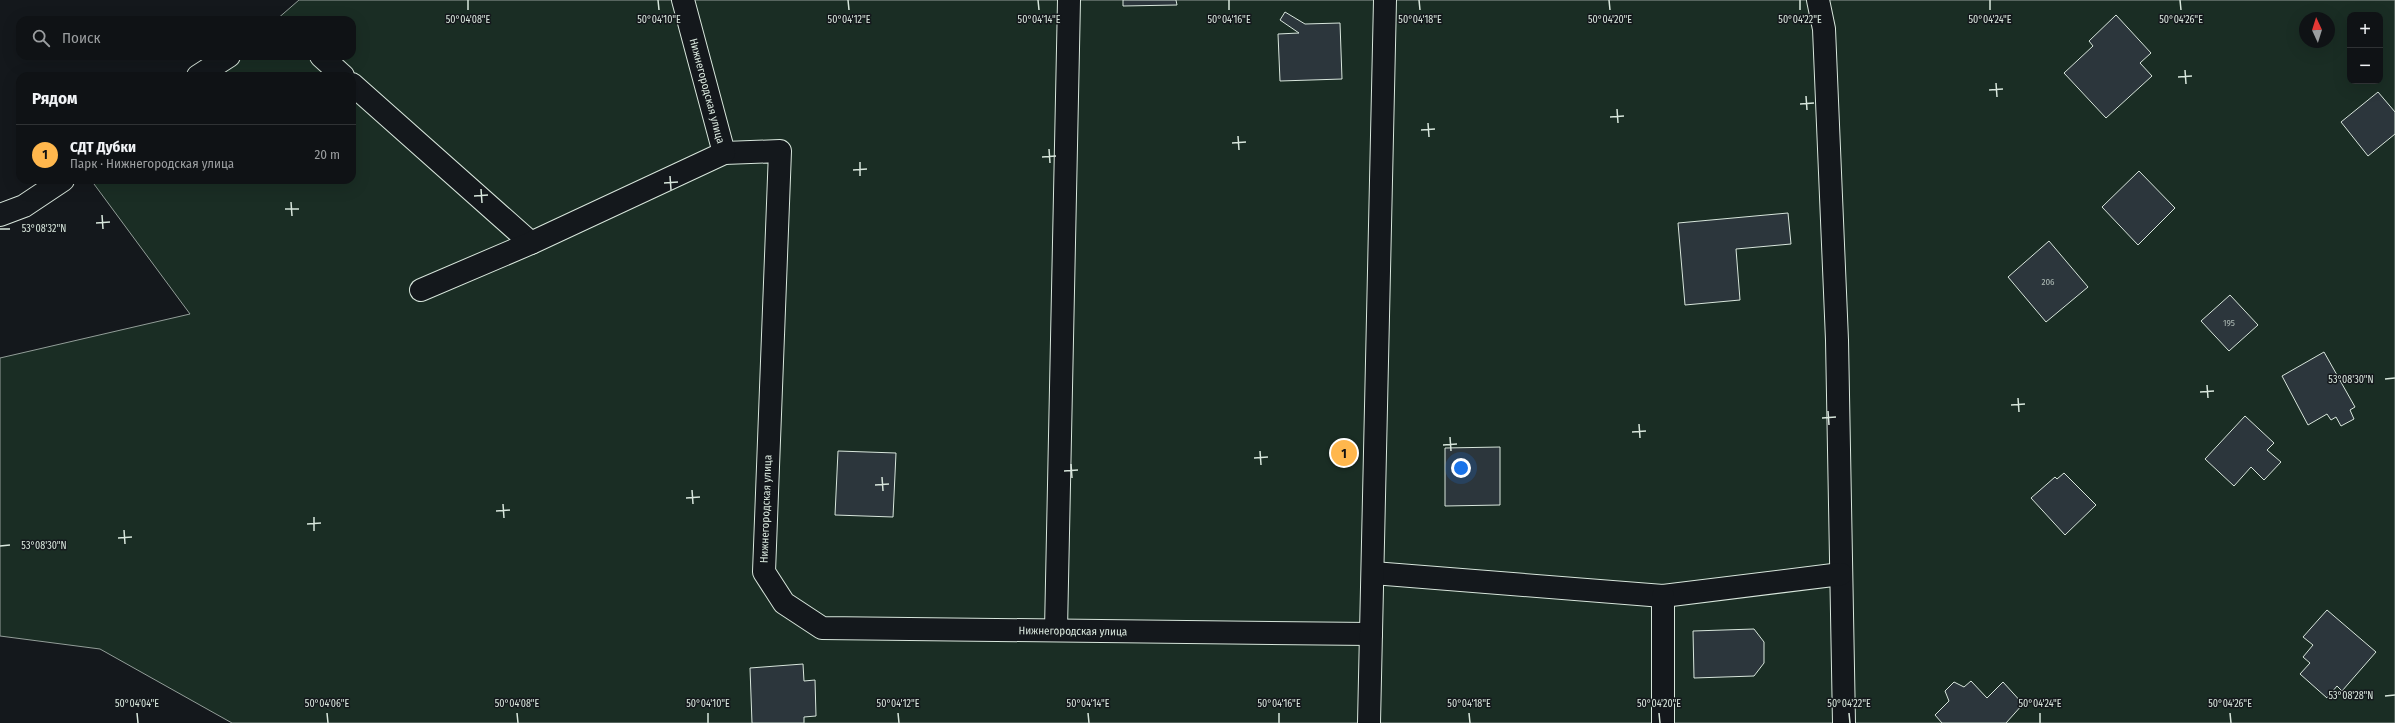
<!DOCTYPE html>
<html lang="ru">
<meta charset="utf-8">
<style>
body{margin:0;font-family:"Fira Sans Condensed",sans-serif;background:#1d2022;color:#f1f3f6}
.controls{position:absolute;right:12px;top:12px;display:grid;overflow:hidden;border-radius:8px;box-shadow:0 4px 16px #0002}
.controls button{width:36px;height:36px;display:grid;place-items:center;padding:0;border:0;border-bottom:1px solid #2f3234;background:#0f1215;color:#f1f3f6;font:20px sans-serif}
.compass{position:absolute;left:2299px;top:12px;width:36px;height:36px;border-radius:50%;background:#0f1215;box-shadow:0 4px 16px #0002;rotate:356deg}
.you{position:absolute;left:1461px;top:468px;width:14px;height:14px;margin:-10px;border:3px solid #fff;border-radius:50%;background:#1a73e8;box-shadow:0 0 0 6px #1a73e833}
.badge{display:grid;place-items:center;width:26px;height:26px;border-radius:50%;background:#ffb74d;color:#111;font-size:13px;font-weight:700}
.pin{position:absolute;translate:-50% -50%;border:2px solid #fff;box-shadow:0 1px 4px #0006}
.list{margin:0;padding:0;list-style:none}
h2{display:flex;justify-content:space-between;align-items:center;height:52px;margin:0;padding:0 16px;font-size:17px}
h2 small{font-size:13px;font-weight:400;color:#9b9ea0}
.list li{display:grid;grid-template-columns:26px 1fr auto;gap:12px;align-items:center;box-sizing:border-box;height:60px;padding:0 16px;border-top:1px solid #2f3234}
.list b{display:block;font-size:15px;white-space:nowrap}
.list p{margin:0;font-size:13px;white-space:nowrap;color:#9b9ea0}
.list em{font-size:13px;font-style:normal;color:#9b9ea0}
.icon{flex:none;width:22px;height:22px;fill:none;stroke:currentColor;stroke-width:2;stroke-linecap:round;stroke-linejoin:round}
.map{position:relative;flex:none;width:2395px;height:723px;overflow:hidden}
.search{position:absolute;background:#0f1215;box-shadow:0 4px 16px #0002;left:16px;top:16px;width:340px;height:44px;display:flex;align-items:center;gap:10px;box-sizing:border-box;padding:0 14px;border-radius:12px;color:#9b9ea0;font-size:15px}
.panel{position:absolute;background:#0f1215;box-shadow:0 4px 16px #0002;left:16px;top:72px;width:340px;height:112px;border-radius:12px}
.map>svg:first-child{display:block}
</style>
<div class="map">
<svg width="2395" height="723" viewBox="0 0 2395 723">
<rect width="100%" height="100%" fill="#14181c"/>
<path fill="#1a2d24" stroke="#939e99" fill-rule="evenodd" d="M299 0H2395V723H232L100 649 0 636V358L190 314 94 184 98 180H352V76H214L236 56H352V20H276ZM2350 15H2380V81H2350ZM2305 18H2329V42H2305Z"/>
<path fill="#2c363c" stroke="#d8e6dc" d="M1123 0H1176L1177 5 1123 6Z
M1285 12 1305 24 1340 23 1342 79 1280 81 1278 34 1299 33 1280 20Z
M2116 15 2151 53 2140 63 2152 76 2106 118 2064 73 2093 46 2089 41Z
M2378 92 2395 112V134L2368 156 2341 122Z
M2139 171 2175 208 2138 245 2102 207Z
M1788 213 1791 244 1736 249 1740 300 1685 305 1678 223Z
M2049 241 2088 287 2046 322 2008 277Z
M2230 295 2258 325 2229 351 2201 321Z
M2324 352 2355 407 2350 410 2354 419 2341 426 2336 417 2331 420 2327 414 2308 425 2282 376Z
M2245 416 2274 443 2267 450 2281 462 2264 480 2251 467 2234 486 2205 459Z
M1500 447V505L1445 506V448Z
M838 451 896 453 893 517 835 515Z
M2064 473 2096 505 2065 535 2031 498 2055 477 2057 479Z
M2327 610 2376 652 2342 691 2337 686 2327 698 2300 674 2310 663 2303 657 2313 645 2303 637Z
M1754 629 1764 642V663L1754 676 1694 678 1693 631Z
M803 664 804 681 815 680 816 716 804 717V723H752L750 668Z
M1971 681 1987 698 2003 682 2023 704 2006 723H1942L1935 715 1949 701 1945 691 1954 682 1964 687Z"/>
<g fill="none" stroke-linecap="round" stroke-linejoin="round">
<defs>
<g id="minor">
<path id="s1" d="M683 0 724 153 780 151 764 572 784 603 822 628 1371 634"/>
<path d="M1818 0 1824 29 1837 340 1844 723"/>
<path d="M321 56 343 76"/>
<path d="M198 76 229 56"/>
<path d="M352 84 531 243"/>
<path d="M0 215 24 206 63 180"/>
<path d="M421 290 531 243 724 153"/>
<path d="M1373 573 1663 596 1841 574"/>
<path d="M1663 596V723"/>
<path d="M1056 630 1069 0"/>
<path d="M1369 723 1385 0"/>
</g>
</defs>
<use href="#minor" stroke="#d8e6dc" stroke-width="24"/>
<use href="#minor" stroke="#14181c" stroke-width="22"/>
</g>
<path fill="none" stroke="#d8e6dc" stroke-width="1.5" d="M468 0V10M658 0 659 10M848 0 849 10M1038 0 1039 10M1229 0V10M1419 0 1420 10M1609 0 1610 10M1800 0V10M1990 0V10M2180 0 2181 10M2185 70 2186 84M2178 77 2192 76M1996 83 1997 97M1989 90 2003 89M1806 96 1807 110M1800 104 1814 103M1617 109 1618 123M1610 117 1624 116M1428 123 1429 137M1421 130 1435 129M1238 136 1239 150M1232 143 1246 142M1049 149 1050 163M1042 157 1056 156M860 162V176M853 170 867 169M670 176 671 190M664 183 678 182M481 189 482 203M474 196 488 195M291 202 292 216M285 209H299M102 215 103 229M96 223 110 222M0 229H10M2385 379 2395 378M2207 385 2208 398M2200 392 2214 391M2018 398 2019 412M2011 405 2025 404M1828 411 1829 425M1822 418 1836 417M1639 424 1640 438M1632 432 1646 431M1450 437 1451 451M1443 445 1457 444M1260 451 1261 465M1254 458 1268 457M1071 464 1072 478M1064 471 1078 470M882 477 883 491M875 485 889 484M692 490 693 504M686 498 700 497M503 504 504 518M496 511 510 510M314 517V531M307 524 321 523M124 530 125 544M118 538 132 537M0 546 10 545M2385 696 2395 695M137 713 138 723M327 713 328 723M517 713 518 723M708 713V723M898 713 899 723M1088 713 1089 723M1279 713V723M1469 713 1470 723M1659 713 1660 723M1849 713 1850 723M2040 713V723M2230 713 2231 723"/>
<g text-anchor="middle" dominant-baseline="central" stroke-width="3" stroke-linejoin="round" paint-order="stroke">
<g font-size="9" fill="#adbab4">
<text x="2048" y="282">206</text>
<text x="2229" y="323">195</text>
</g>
<g font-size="11" fill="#d8e6dc" stroke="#14181c">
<text stroke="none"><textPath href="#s1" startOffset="94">Нижнегородская улица</textPath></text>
<text transform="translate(766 509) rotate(-88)">Нижнегородская улица</text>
<text stroke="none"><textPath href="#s1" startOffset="969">Нижнегородская улица</textPath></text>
</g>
</g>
<g font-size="10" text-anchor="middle" fill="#d8e6dc" stroke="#14181c" stroke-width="3" stroke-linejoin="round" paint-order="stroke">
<text x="468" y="23">50°04'08"E</text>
<text x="659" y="23">50°04'10"E</text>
<text x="849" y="23">50°04'12"E</text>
<text x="1039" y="23">50°04'14"E</text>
<text x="1229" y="23">50°04'16"E</text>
<text x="1420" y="23">50°04'18"E</text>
<text x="1610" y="23">50°04'20"E</text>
<text x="1800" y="23">50°04'22"E</text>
<text x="1990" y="23">50°04'24"E</text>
<text x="2181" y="23">50°04'26"E</text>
<text x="44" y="232">53°08'32"N</text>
<text x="2351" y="383">53°08'30"N</text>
<text x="44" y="549">53°08'30"N</text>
<text x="2351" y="699">53°08'28"N</text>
<text x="137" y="707">50°04'04"E</text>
<text x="327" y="707">50°04'06"E</text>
<text x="517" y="707">50°04'08"E</text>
<text x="708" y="707">50°04'10"E</text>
<text x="898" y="707">50°04'12"E</text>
<text x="1088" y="707">50°04'14"E</text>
<text x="1279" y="707">50°04'16"E</text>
<text x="1469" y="707">50°04'18"E</text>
<text x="1659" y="707">50°04'20"E</text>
<text x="1849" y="707">50°04'22"E</text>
<text x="2040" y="707">50°04'24"E</text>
<text x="2230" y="707">50°04'26"E</text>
</g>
</svg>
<div class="controls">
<button>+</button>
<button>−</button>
</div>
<svg class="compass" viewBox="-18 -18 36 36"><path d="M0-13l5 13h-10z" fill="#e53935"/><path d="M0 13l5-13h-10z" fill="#9b9ea0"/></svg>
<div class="you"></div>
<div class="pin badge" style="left:1344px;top:453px">1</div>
<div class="search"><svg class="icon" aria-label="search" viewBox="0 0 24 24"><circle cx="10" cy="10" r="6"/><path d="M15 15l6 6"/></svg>Поиск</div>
<section class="panel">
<h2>Рядом<small></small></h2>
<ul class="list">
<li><span class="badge">1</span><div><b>СДТ Дубки</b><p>Парк · Нижнегородская улица</p></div><em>20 m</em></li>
</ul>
</section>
</div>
